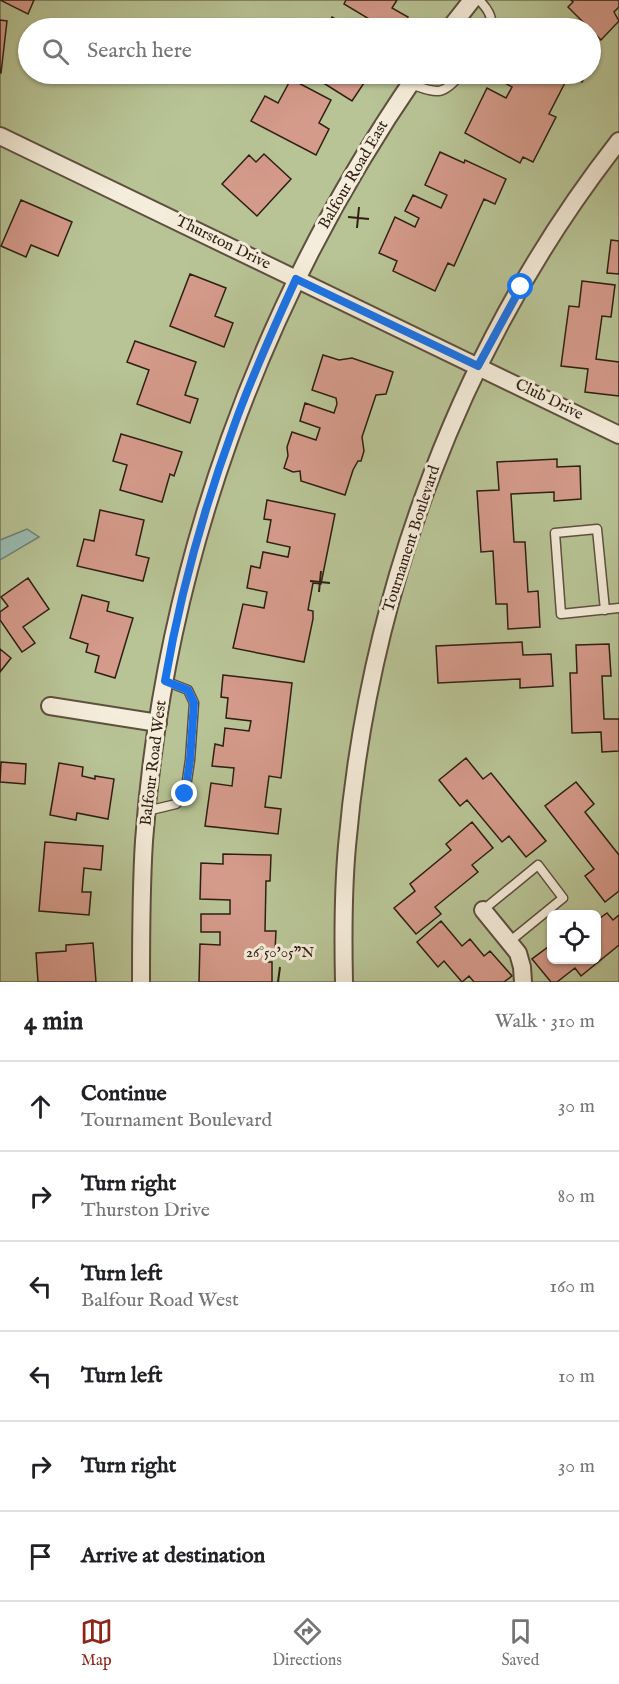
<!DOCTYPE html>
<meta charset="utf-8">
<style>
body{margin:0;font-family:"IM FELL English",serif;background:#f2f2f2;color:#202124}
.controls{position:absolute;right:18px;bottom:18px;display:grid;overflow:hidden;border-radius:9px;box-shadow:0 2px 4px #0004}
.controls button{width:54px;height:54px;display:grid;place-items:center;padding:0;border:0;border-bottom:2px solid #e0e0e0;background:#fff;color:#202124;font:30px sans-serif}
.stop{position:absolute;width:18px;height:18px;margin:-14px;border:4px solid #1a73e8;border-radius:50%;background:#fff}
.stop.end{background:#1a73e8;border-color:#fff;box-shadow:0 2px 6px #0008}
.list{margin:0;padding:0;list-style:none}
h2{display:flex;justify-content:space-between;align-items:center;height:78px;margin:0;padding:0 24px;font-size:26px}
h2 small{font-size:20px;font-weight:400;color:#757577}
.list li{display:grid;grid-template-columns:39px 1fr auto;gap:18px;align-items:center;box-sizing:border-box;height:90px;padding:0 24px;border-top:2px solid #e0e0e0}
.list b{display:block;font-size:22px;white-space:nowrap}
.list p{margin:0;font-size:20px;white-space:nowrap;color:#757577}
.list em{font-size:20px;font-style:normal;color:#757577}
.icon{flex:none;width:33px;height:33px;fill:none;stroke:currentColor;stroke-width:2;stroke-linecap:round;stroke-linejoin:round}
.map{position:relative;flex:none;width:619px;height:982px;overflow:hidden}
.search{position:absolute;background:#fff;box-shadow:0 2px 4px #0004;left:18px;right:18px;top:18px;height:66px;display:flex;align-items:center;gap:15px;box-sizing:border-box;padding:0 21px;border-radius:33px;color:#757577;font-size:22px}
.sheet{height:618px;background:#fff}
nav{display:flex;justify-content:space-around;align-items:center;box-sizing:border-box;height:84px;border-top:2px solid #e0e0e0;background:#fff;font-size:16px;color:#757577}
nav a{display:grid;justify-items:center;gap:3px}
nav .on{color:#8f2418}
.map>svg:first-child{display:block}
</style>
<div class="map">
<svg width="619" height="982" viewBox="0 0 619 982">
<rect width="100%" height="100%" fill="#efe4c7"/>
<filter id="stains"><feTurbulence type="fractalNoise" baseFrequency=".00333" numOctaves="4"/><feColorMatrix values="0 0 0 0 .2 0 0 0 0 .09 0 0 0 0 .02 0 0 0 .5 -.17"/></filter>
<radialGradient id="worn" r=".72"><stop offset=".6" stop-color="#630" stop-opacity="0"/><stop offset="1" stop-color="#630" stop-opacity=".3"/></radialGradient>
<path fill="#b8c496" stroke="#737254" stroke-width="1.5" fill-rule="evenodd" d="M0 0H619V982H0ZM28 28H590V74H28ZM552 915H596V960H552Z"/>
<path fill="#9abfb5" stroke="#6f7f74" stroke-width="1.5" d="M27 529 39 537 0 560V540Z"/>
<path fill="#d49a8a" stroke="#2e1f12" stroke-width="1.5" d="M0 0H34L28 14Z
M346 0H397L392 8 408 17 401 28H384L344 4Z
M571 0H619V7L614 12 619 21 601 40 568 7 573 2Z
M332 17 350 28H326Z
M0 20 7 21 1 73H0Z
M309 74H356L366 80 352 101Z
M498 74H586L582 82 569 75 549 114 556 117 533 162 523 157 520 163 465 133 487 88 506 98 512 87 496 78Z
M291 79 331 100 319 123 329 129 316 155 251 121 265 96 278 103Z
M440 152 464 163 465 160 506 179 495 204 484 199 454 266 448 263 435 291 393 271 397 261 379 253 395 217 415 227 419 218 405 211 413 195 441 208 447 195 425 185Z
M264 154 291 179 257 216 222 184 249 155 256 162Z
M21 200 72 222 58 256 31 245 26 257 1 246Z
M611 240 619 241V274L607 273Z
M190 274 226 288 215 316 233 323 224 347 170 326Z
M582 281 615 285 611 317 602 316 596 359 619 362V396L585 392 588 369 561 366 569 306 579 307Z
M135 341 196 362 185 395 198 399 190 423 137 404 149 370 127 362Z
M323 355 339 360 352 358 393 372 386 394 376 395 362 437 364 451 361 461H358L353 470 345 495 301 481 300 471 293 472 284 468 288 456 287 447 292 432 316 440 320 428 300 421 305 403 334 413 337 404 336 398 312 390Z
M121 434 182 452 174 476 170 474 162 502 120 490 127 465 113 461Z
M557 459V467L580 466 581 499 554 501V492L511 494 514 542H525L528 592 538 591 540 627 508 629 507 604H496L493 551 481 552 477 491 499 490 497 462Z
M267 500 335 514 321 584 313 583 308 610 313 611V619L304 662 233 648 243 604 264 608 267 592 247 588 251 566 260 568 263 552 288 557 290 547 267 542 271 520 264 519Z
M100 510 144 520 136 555 149 558 143 581 77 566 84 539 94 541Z
M28 578 49 609 23 627 35 643 22 652 0 620V612L8 606 1 597Z
M82 595 109 602 107 611 133 618 115 678 95 672 99 656 86 652 88 644 70 638Z
M522 642 523 655 551 654 553 686 520 688V679L438 683 436 646Z
M609 644 611 676H602L604 719H619V751L602 752 601 732 572 733 570 673H577L576 645Z
M0 649 11 658 0 672Z
M223 675 292 683 281 778 269 776 265 807 281 809 278 834 205 826 211 783 232 786 234 768 212 766 215 744 223 746 225 728 249 731 251 721 226 718 228 698 221 697Z
M466 758 483 779 491 773 546 841 526 857 509 836 502 842 467 800 460 806 439 780Z
M1 762 26 764 25 784 0 782Z
M59 763 83 767 82 776 95 779V776L114 779 108 819 77 813 76 820 50 815Z
M576 782 594 804 585 812 619 855V891L605 902 585 876 594 869 545 806Z
M472 822 493 848 472 865 478 872 435 907 441 914 416 934 394 908 415 891 410 884 451 850 446 844Z
M45 842 103 846 101 870 84 868 82 892H91L89 915 39 911Z
M223 854 271 855 270 881H266L265 931H276L275 950H264V962H272V982H199L200 944 220 945V932H201V914H230V900L200 899 201 863 223 864Z
M607 913 613 920 619 915V945L581 976 575 968 557 982H551L532 959 552 944V960H596V921Z
M441 921 462 946 470 939 484 956 490 951 512 976 504 982H474L469 976 462 982 444 961 438 967 417 942Z
M93 943 96 982H38L36 953 66 951V945Z"/>
<g fill="none" stroke-linecap="round" stroke-linejoin="round">
<defs>
<path id="service" d="M479 0C488 9 492 16 492 28
M410 84C437 93 442 97 461 74
M605 610 597 529 555 533 561 614 619 608
M147 811 176 804 185 794 190 760 194 703 188 690 165 681
M483 910 538 865 563 898 509 942"/>
<path id="minor" d="M450 28 472 0
M0 136 619 435
M50 706 158 723
M483 910 518 953 522 967 523 982
M141 982C141 935 141 888 144 841 164 566 261 300 417 74
M344 982C343 937 343 891 347 846 369 592 461 343 619 141"/>
</defs>
<use href="#service" stroke="#5e503f" stroke-width="11"/>
<use href="#minor" stroke="#5e503f" stroke-width="20"/>
<use href="#service" stroke="#f5eddb" stroke-width="8"/>
<use href="#minor" stroke="#f5eddb" stroke-width="16"/>
</g>
<g fill="none" stroke-linecap="round" stroke-linejoin="round">
<path stroke="#1a73e8" stroke-width="8" d="M185 794 190 760 194 703 188 690 165 681C180 594 204 508 234 426 252 376 274 327 296 279L478 366 521 287"/>
</g>
<path fill="none" stroke="#2e1f12" stroke-width="2" d="M348 217 369 219M357 228 359 207M310 581 330 583M319 592 321 571M278 982 280 967"/>
<g text-anchor="middle" dominant-baseline="central" stroke-width="6" stroke-linejoin="round" paint-order="stroke">
<g font-size="16" fill="#2e1f12" stroke="#f5eddb">
<text transform="translate(354 175) rotate(-60)">Balfour Road East</text>
<text transform="translate(223 243) rotate(26)">Thurston Drive</text>
<text transform="translate(549 400) rotate(26)">Club Drive</text>
<text transform="translate(412 539) rotate(-72)">Tournament Boulevard</text>
<text transform="translate(154 763) rotate(-83)">Balfour Road West</text>
</g>
</g>
<g font-size="15" text-anchor="middle" fill="#2e1f12" stroke="#f5eddb" stroke-width="6" stroke-linejoin="round" paint-order="stroke">
<text x="280" y="957">26°50'05"N</text>
</g>
<rect width="100%" height="100%" filter="url(#stains)"/>
<rect width="100%" height="100%" fill="url(#worn)"/>
</svg>
<div class="controls">
<button><svg class="icon" aria-label="locate" viewBox="0 0 24 24"><circle cx="12" cy="12" r="6"/><path d="M12 2v4M12 18v4M2 12h4M18 12h4"/></svg></button>
</div>
<div class="stop" style="left:521px;top:287px"></div>
<div class="stop end" style="left:185px;top:794px"></div>
<div class="search"><svg class="icon" aria-label="search" viewBox="0 0 24 24"><circle cx="10" cy="10" r="6"/><path d="M15 15l6 6"/></svg>Search here</div>
</div>
<section class="sheet">
<h2>4 min<small>Walk · 310 m</small></h2>
<ul class="list">
<li><svg class="icon" aria-label="ahead" viewBox="0 0 24 24"><path d="M12 20V5M6 11l6-6 6 6"/></svg><div><b>Continue</b><p>Tournament Boulevard</p></div><em>30 m</em></li>
<li><svg class="icon" aria-label="right" viewBox="0 0 24 24"><path d="M7 20v-9h11M14 6l5 5-5 5"/></svg><div><b>Turn right</b><p>Thurston Drive</p></div><em>80 m</em></li>
<li><svg class="icon" aria-label="left" viewBox="0 0 24 24"><path d="M17 20v-9H6M10 6l-5 5 5 5"/></svg><div><b>Turn left</b><p>Balfour Road West</p></div><em>160 m</em></li>
<li><svg class="icon" aria-label="left" viewBox="0 0 24 24"><path d="M17 20v-9H6M10 6l-5 5 5 5"/></svg><div><b>Turn left</b></div><em>10 m</em></li>
<li><svg class="icon" aria-label="right" viewBox="0 0 24 24"><path d="M7 20v-9h11M14 6l5 5-5 5"/></svg><div><b>Turn right</b></div><em>30 m</em></li>
<li><svg class="icon" aria-label="arrive" viewBox="0 0 24 24"><path d="M6 21V4h12l-3 4 3 4H6"/></svg><div><b>Arrive at destination</b></div></li>
</ul>
</section>
<nav>
<a class="on"><svg class="icon" aria-label="map" viewBox="0 0 24 24"><path d="M3 6l6-2 6 2 6-2v14l-6 2-6-2-6 2zM9 4v14M15 6v14"/></svg>Map</a>
<a><svg class="icon" aria-label="directions" viewBox="0 0 24 24"><path d="M12 3l9 9-9 9-9-9zM9 14v-3h6M13 9l2 2-2 2"/></svg>Directions</a>
<a><svg class="icon" aria-label="saved" viewBox="0 0 24 24"><path d="M7 4h10v16l-5-4-5 4z"/></svg>Saved</a>
</nav>
